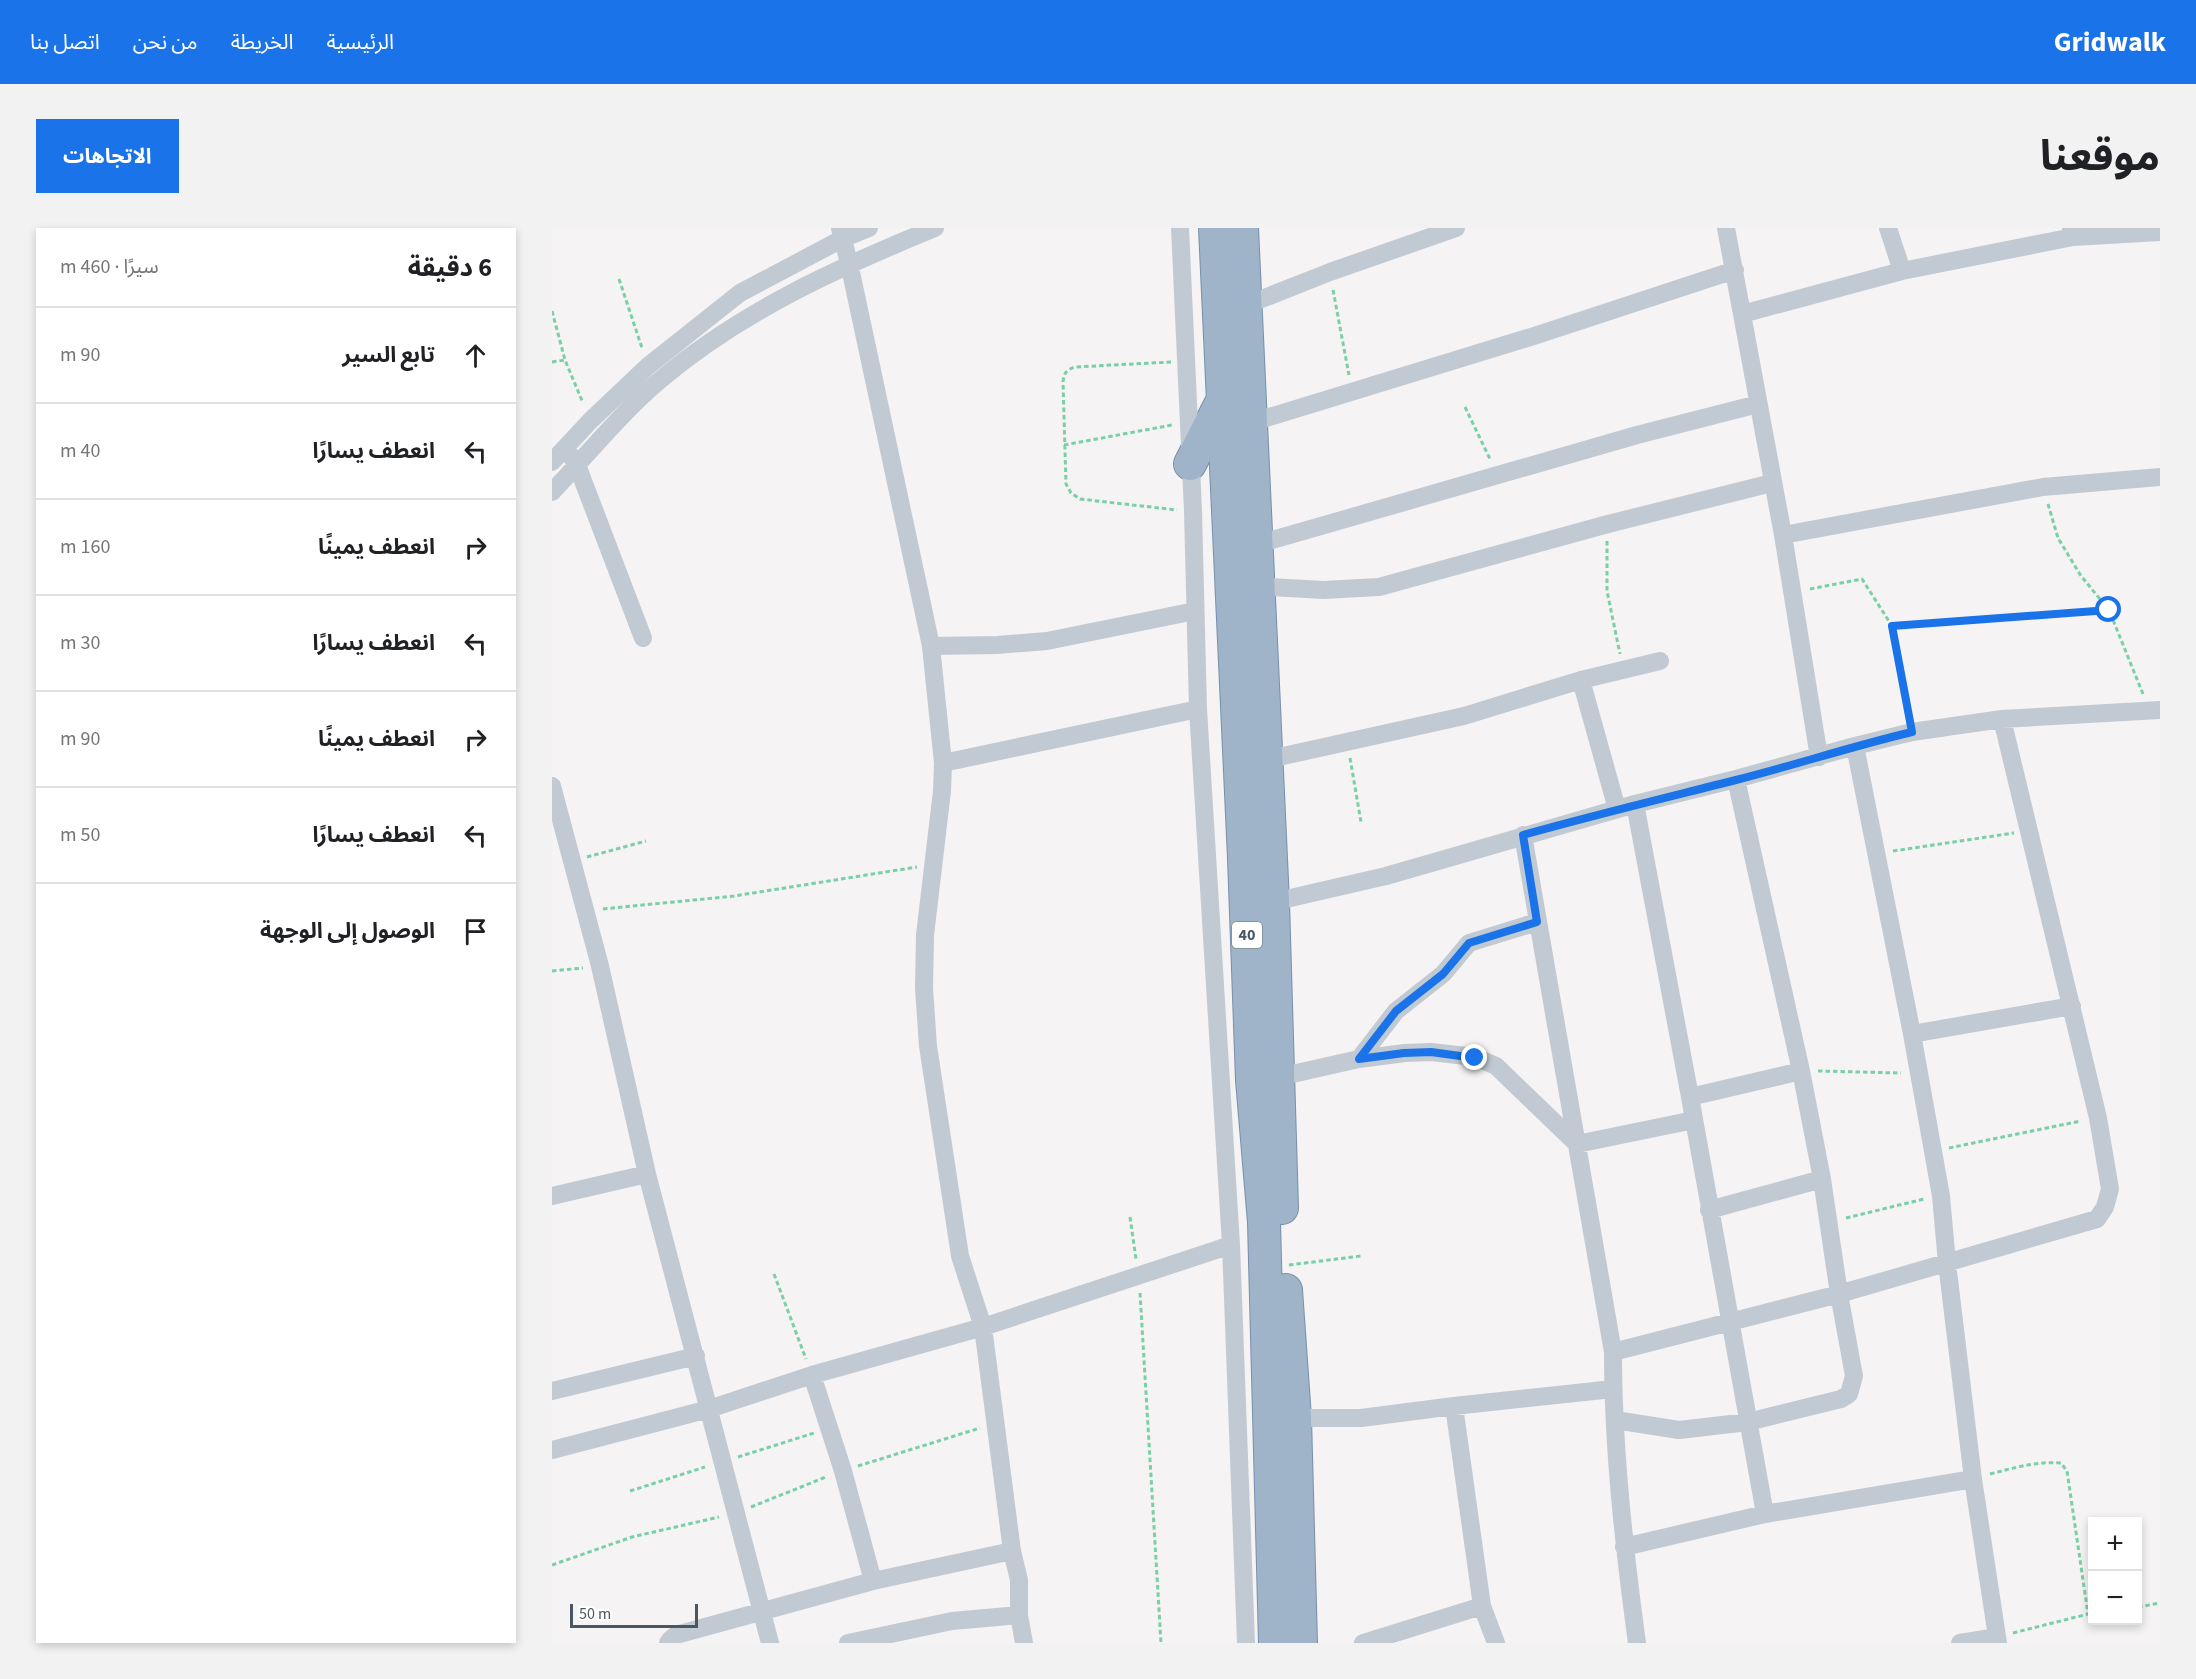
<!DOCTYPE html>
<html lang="ar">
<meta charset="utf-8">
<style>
body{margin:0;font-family:"Source Sans 3","Noto Sans Arabic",sans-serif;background:#f2f2f2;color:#202124;direction:rtl}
.controls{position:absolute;right:18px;bottom:18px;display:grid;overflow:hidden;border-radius:0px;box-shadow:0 3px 9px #0003}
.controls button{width:54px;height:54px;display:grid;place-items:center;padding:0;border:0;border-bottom:2px solid #e0e0e0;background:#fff;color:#202124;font:30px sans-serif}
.scale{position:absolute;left:18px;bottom:15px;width:128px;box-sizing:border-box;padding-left:6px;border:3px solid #4a5661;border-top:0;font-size:16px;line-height:21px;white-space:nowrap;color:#4a5661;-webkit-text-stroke:4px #fff;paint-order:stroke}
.stop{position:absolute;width:18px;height:18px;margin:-14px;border:4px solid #1a73e8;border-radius:50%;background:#fff}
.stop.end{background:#1a73e8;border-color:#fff;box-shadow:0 2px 6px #0008}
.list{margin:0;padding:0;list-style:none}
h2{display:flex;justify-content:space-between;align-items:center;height:78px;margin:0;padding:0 24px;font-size:26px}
h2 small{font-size:20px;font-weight:400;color:#757577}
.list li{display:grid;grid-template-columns:39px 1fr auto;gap:18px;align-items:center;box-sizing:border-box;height:96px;padding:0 24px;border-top:2px solid #e0e0e0}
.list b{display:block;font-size:22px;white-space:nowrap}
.list em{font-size:20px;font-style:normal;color:#757577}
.icon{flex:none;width:33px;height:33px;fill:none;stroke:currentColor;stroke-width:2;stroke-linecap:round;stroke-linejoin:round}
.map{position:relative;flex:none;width:1608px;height:1415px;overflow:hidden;direction:ltr;border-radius:0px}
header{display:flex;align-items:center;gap:36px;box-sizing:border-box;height:84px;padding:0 30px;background:#1a73e8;color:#fff}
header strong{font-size:28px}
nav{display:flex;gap:33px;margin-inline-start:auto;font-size:21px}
.intro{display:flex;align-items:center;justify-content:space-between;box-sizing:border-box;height:144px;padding:0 36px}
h1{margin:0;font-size:42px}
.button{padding:15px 27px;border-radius:0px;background:#1a73e8;color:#fff;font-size:21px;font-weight:700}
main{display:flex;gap:36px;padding:0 36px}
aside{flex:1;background:#fff;border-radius:0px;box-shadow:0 3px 9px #0003}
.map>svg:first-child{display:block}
</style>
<header>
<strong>Gridwalk</strong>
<nav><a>الرئيسية</a><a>الخريطة</a><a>من نحن</a><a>اتصل بنا</a></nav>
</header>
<div class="intro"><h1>موقعنا</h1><a class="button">الاتجاهات</a></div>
<main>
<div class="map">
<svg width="1608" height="1415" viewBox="0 0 1608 1415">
<rect width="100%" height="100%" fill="#f5f3f3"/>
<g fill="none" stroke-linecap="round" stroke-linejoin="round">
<defs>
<path id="trunk" d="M663 0 692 630 700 852 712 994 723 1415
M690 0 721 674 730 980
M638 236 670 173
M734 1062 743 1190 749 1415"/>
</defs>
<use href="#trunk" stroke="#7690ad" stroke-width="34"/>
<path stroke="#7ad0a6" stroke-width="3" stroke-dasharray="4.5 3" stroke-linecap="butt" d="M67 51 90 120
M781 62 797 147
M0 83 13 132 31 175
M0 134 13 132
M619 134 523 139C514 142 512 145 511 154L514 256 519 265 528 271 625 282
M913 179 938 231
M512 217 620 197
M1496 276 1506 310 1529 348 1557 382 1591 466
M1055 313V363L1068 426
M1258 361 1310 351 1340 398 1357 488
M1341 398 1557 382
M798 530 809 594
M1341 623 1462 605
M35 629 94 613
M51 681 182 668 365 639
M0 743 31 740
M1266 843 1349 845
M1397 920 1529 893
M578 989 584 1031
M1294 990 1372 971
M737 1037 809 1028
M222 1046 254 1131
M588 1065 609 1415
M186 1229 262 1205
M306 1238 428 1200
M1438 1246C1462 1240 1484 1233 1509 1235L1515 1243 1536 1386
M78 1263 153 1239
M199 1279 274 1249
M0 1337 80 1309 167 1289
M1586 1379 1608 1375
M1461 1405 1540 1385"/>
<path stroke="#c1cad2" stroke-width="18" d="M288 0 297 35 379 418 391 535 390 563 373 707 372 760 376 818 408 1028 431 1099 460 1323 467 1352V1387L472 1415
M1174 0 1231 307 1267 529
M1336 0 1350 43
M1521 9 1608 4
M692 78 778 44 904 0
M1190 86 1350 43 1521 9 1519 0
M698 195 982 108 1183 42
M19 228 25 237 91 410
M0 234 38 193 96 138 188 65 290 11 317 0
M0 264C36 226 68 186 108 152 190 83 285 40 383 0
M1231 307 1491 259 1608 249
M703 317 1085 207 1206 176
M699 358 771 362 827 359 1056 296 1220 255
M379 418 445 417 495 413 643 383
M1029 452 1065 581
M646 481 679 1017
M1303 518 1360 806 1389 968 1395 1035 1421 1251 1446 1415
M713 532 912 488 1029 452 1108 433
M391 535 646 481 641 283 628 0
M0 558 48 738 95 946 218 1415
M1083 576 1138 869 1213 1286
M971 607 1061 1124C1061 1221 1072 1319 1085 1415
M721 674 834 648 1083 576 1184 551 1303 518 1360 504 1450 491 1608 482
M1360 806 1520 778
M807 831 844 783 891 746 917 715 985 694
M718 851 807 831 853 825 879 824 923 829 944 838 1025 916 1142 892
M1138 869 1249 843
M0 968 95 946
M1157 982 1270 951
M1061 1124 1287 1066 1545 991 1553 979 1558 961 1546 890 1450 491
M260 1147 291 1243 321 1353
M0 1163 144 1128
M902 1178 930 1378 944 1415
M743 1190H809L902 1178 1061 1161
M1063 1192 1127 1202 1196 1194 1289 1171 1297 1166 1302 1148 1287 1066 1270 951 1249 843 1184 551
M0 1222 157 1181 260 1147 431 1099 679 1017 694 1415
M1072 1319 1213 1286 1421 1251
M116 1415 118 1412 124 1407 321 1353 460 1323
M296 1415 400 1393 467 1387
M811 1415 930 1378
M1408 1415 1445 1409"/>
<use href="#trunk" stroke="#9fb4c9" stroke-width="32"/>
</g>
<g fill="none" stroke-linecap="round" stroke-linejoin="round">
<path stroke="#1a73e8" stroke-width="8" d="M923 830 879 824 852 825 807 831 844 783 891 746 917 715 985 694 971 607C1042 587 1113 570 1184 552 1243 537 1301 518 1360 504L1340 398 1557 382"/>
</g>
<g text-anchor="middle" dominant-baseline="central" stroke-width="6" stroke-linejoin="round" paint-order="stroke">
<rect fill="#fff" stroke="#808990" stroke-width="1.5" x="680" y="694" width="30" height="26" rx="4.5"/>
<g font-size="16" font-weight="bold" fill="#4a5661">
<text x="695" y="707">40</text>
</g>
</g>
</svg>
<div class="controls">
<button>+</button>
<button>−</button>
</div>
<div class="scale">50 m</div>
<div class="stop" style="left:1557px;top:382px"></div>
<div class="stop end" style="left:923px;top:830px"></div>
</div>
<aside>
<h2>6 دقيقة<small>سيرًا · 460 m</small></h2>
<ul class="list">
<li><svg class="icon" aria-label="ahead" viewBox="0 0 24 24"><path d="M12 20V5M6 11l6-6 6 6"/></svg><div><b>تابع السير</b></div><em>90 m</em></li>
<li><svg class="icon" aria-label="left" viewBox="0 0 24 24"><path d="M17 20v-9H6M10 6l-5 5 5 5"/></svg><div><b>انعطف يسارًا</b></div><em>40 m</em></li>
<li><svg class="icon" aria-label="right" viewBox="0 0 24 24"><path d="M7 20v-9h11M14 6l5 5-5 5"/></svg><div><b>انعطف يمينًا</b></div><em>160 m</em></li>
<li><svg class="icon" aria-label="left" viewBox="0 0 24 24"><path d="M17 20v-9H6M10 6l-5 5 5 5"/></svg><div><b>انعطف يسارًا</b></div><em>30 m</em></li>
<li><svg class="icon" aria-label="right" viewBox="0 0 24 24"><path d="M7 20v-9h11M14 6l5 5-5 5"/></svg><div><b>انعطف يمينًا</b></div><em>90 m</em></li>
<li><svg class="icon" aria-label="left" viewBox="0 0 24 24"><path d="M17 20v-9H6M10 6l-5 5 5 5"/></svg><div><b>انعطف يسارًا</b></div><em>50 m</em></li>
<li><svg class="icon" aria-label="arrive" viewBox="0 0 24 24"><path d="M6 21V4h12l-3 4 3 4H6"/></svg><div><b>الوصول إلى الوجهة</b></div></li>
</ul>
</aside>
</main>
